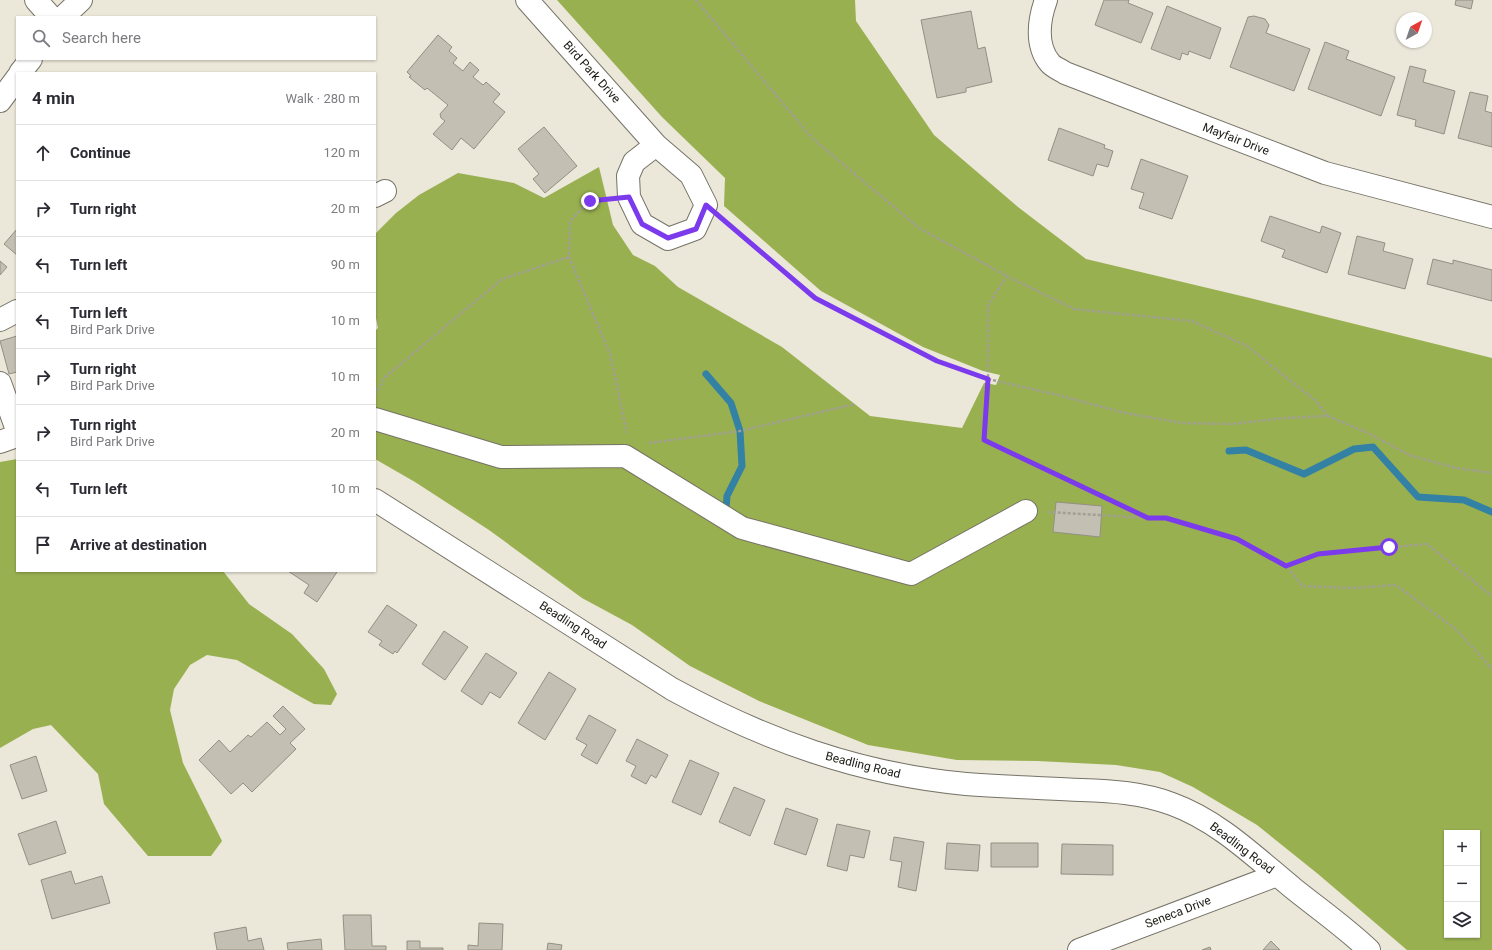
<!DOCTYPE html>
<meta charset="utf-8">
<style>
body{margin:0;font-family:Roboto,sans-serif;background:#f2f2f3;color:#2b2b33}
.controls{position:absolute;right:12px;bottom:12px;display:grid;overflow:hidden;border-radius:0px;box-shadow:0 1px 3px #0004}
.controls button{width:36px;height:36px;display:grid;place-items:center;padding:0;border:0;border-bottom:1px solid #e1e1e2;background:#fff;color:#2b2b33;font:20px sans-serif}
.compass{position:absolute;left:1396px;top:12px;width:36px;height:36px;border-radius:50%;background:#fff;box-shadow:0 1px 3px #0004;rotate:40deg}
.stop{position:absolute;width:12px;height:12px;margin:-9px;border:3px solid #7c3aed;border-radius:50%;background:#fff}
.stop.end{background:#7c3aed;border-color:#fff;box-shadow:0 1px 4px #0008}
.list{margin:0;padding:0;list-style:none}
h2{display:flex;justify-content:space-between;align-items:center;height:52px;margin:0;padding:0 16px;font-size:17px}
h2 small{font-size:13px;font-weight:400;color:#7c7c81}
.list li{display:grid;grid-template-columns:26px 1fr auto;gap:12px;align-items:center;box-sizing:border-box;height:56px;padding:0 16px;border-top:1px solid #e1e1e2}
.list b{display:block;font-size:15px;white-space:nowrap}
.list p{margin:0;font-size:13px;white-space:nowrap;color:#7c7c81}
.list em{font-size:13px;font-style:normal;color:#7c7c81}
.icon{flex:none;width:22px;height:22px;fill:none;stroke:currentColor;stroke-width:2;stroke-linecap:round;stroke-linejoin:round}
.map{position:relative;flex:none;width:1492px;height:950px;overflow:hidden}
.search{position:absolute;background:#fff;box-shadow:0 1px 3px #0004;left:16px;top:16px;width:360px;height:44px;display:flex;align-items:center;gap:10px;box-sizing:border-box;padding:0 14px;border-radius:0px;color:#7c7c81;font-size:15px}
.panel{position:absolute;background:#fff;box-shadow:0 1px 3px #0004;left:16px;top:72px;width:360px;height:500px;border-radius:0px}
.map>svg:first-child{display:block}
</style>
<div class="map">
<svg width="1492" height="950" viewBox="0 0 1492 950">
<rect width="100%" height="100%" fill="#ebe7d9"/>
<path fill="#99b050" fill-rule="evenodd" d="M557 0H855L856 21 934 135 1018 207 1086 259 1254 299 1492 358V950H1407L1318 874 1257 825 1193 787 1160 772 1116 765 1037 761 957 760 868 745 759 701 690 666 632 625 582 598 489 530 415 482 375 459V331L378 328 375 313V234L396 213 419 195 458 173 514 183 544 198 599 167 613 225 633 255 655 266 678 287 782 347 870 416 962 428 984 383 996 385 1000 375 983 371 923 347 821 291 724 206 725 178 662 117ZM1447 833H1477V935H1447Z
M17 459V571H223L249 604 292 634 324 669 337 694 331 705 314 704 301 697 237 660 207 655 190 665 174 689 170 710 183 763 222 841 211 856H148L104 804 98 774 51 725 33 729 0 748V462Z"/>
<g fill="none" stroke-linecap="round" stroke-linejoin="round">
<path stroke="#3381a5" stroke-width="7" d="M706 374 731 403 740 431 742 466 727 496 726 509
M1229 451 1246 450 1304 474 1354 449 1373 447 1418 497 1464 500 1492 512"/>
</g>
<path fill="#c3bfb2" stroke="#939083" d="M1104 0H1129L1128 3 1153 13 1141 43 1095 25Z
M1456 0H1473L1471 9 1455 5Z
M1167 6 1221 28 1210 59 1189 51 1188 55 1182 53 1180 60 1151 49Z
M971 11 978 49 985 47 992 82 966 88V92L937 98 921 20Z
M1254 16 1265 19 1269 25 1266 33 1310 49 1294 91 1230 67 1248 17Z
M438 35 452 47 449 51 457 58 453 63 463 71 470 62 479 70 473 77 483 85 486 82 500 94 493 102 505 112 474 149 461 138 452 150 433 134 445 121 441 118 440 114 448 105 427 88 425 90 409 77 411 76 407 72Z
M1325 42 1349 51 1346 59 1395 77 1381 116 1308 89Z
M1410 66 1426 70 1423 82 1455 91 1444 134 1415 126 1416 120 1397 115Z
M1470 92 1488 96 1485 111 1492 113V147L1458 138Z
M544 127 577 166 545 193 533 179 539 174 518 149Z
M1059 128 1105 145 1104 148 1113 151 1108 167 1097 164 1093 176 1048 160Z
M1141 159 1188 176 1172 219 1139 208 1144 193 1131 189Z
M1270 216 1320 233 1322 226 1341 233 1327 273 1282 257 1285 250 1261 241Z
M17 229V255L4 244Z
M1357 236 1385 243 1383 251 1413 259 1405 289 1348 274Z
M1433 259 1453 264V260L1492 270V301L1427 284Z
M0 261 7 267 0 275Z
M17 336V372L9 374 0 341Z
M1056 502 1102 506 1100 537 1053 532Z
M288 571H335L337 572 317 602 304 593 309 585Z
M387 605 417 625 397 653 395 651 393 654 379 645 382 641 368 632Z
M444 631 468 647 445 680 422 664Z
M486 653 517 673 500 698 490 692 482 705 461 691Z
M549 672 576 689 545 740 518 723Z
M283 706 305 729 290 743 296 749 252 792 243 783 231 794 199 760 219 740 230 752 248 735 251 737 267 722 280 735 286 729 273 716Z
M589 715 616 730 597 764 581 755 587 745 576 739Z
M637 739 668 755 656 778 651 775 646 784 631 776 636 766 626 761Z
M36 756 47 791 22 799 10 765Z
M690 760 719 773 701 815 672 802Z
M734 787 765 800 750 836 719 822Z
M786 808 818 819 806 855 774 844Z
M56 821 66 853 29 865 18 834Z
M837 824 870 831 864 858 850 855 847 871 827 866Z
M894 837 924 842 916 891 898 887 902 862 890 860Z
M947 843 980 845 978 871 945 869Z
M991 843H1038V867H991Z
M1062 844 1113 845V875L1061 874Z
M71 871 75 884 102 876 110 903 52 919 41 880Z
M343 915H371L372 946H386V950H345Z
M479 923 503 924 502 950H468V945L478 946Z
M246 927 248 941 261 938 264 950H217L214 933Z
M321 939 322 950H288L287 943Z
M407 941H420V948H443V950H407Z
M1271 941 1280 950H1263Z
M548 943 562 945 561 950H547Z
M1210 947 1211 950H1202Z"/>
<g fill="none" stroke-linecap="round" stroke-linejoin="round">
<defs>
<path id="minor" d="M36 0 51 17
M527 0 656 145 691 175 706 205 695 229 668 239 642 224 629 197 628 176 634 162 656 145
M1046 0C1039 19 1035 45 1050 63 1053 67 1061 70 1065 73L1325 173 1492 217
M63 17 81 0
M20 73 31 59
M0 101 17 78
M375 196 385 191
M0 320 17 311
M0 383 17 430
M375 419 501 457 625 456 742 528 911 574 1026 511
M0 442 17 436
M375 500 672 689C765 740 859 774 966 784 1004 787 1043 788 1081 790 1112 791 1143 793 1172 804 1219 821 1256 858 1294 889 1319 909 1346 928 1369 950
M1079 950 1277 875"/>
</defs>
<use href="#minor" stroke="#767367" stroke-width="24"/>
<path stroke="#a29f94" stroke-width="2.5" stroke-dasharray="3 2" stroke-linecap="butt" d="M696 0 813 139 919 228 1007 276
M606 200 590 201 570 221 569 257 610 354 627 433
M725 221 815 298 937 361 988 379 984 440 1148 518 1048 512
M375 395 385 377 502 279 569 257
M1328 416 1316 401 1247 346 1192 321 1074 309 1007 276 988 305V379L1058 395 1125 413 1182 423 1231 424 1285 418 1328 416 1368 433 1409 455 1456 468 1492 473
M649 443 740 431 855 404
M1148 518H1166L1237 539 1287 566 1302 586 1353 588 1396 585 1457 630 1492 669
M1287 566 1318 554 1427 544 1492 596"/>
<use href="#minor" stroke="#fff" stroke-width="22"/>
</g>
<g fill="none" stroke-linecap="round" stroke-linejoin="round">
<path stroke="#7c3aed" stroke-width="5" d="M590 201 629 197 642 224 668 238 696 229 706 205 815 298 937 361 988 379 984 440 1148 518H1166L1237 539 1286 566 1318 554 1389 547"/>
</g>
<g text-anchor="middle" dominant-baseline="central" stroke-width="4" stroke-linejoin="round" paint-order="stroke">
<g font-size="12" fill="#1a1914" stroke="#fff">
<text transform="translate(592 72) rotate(48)">Bird Park Drive</text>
<text transform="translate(1236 139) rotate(21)">Mayfair Drive</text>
<text transform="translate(573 625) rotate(33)">Beadling Road</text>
<text transform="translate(863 765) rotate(14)">Beadling Road</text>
<text transform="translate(1242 848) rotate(37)">Beadling Road</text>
<text transform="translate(1178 912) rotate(-21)">Seneca Drive</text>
</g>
</g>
</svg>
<div class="controls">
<button>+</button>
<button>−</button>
<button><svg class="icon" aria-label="layers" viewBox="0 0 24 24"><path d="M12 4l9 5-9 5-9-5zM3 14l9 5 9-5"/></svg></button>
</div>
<svg class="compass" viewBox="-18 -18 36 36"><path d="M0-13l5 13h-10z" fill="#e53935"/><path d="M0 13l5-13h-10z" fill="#7c7c81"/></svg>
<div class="stop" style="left:1389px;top:547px"></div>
<div class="stop end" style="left:590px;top:201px"></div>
<div class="search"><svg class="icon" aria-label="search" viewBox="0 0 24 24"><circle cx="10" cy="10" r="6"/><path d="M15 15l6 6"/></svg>Search here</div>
<section class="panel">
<h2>4 min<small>Walk · 280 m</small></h2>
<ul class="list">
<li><svg class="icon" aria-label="ahead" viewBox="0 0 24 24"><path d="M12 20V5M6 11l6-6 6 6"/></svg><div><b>Continue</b></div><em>120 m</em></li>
<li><svg class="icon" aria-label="right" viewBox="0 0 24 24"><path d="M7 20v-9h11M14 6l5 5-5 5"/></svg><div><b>Turn right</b></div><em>20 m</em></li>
<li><svg class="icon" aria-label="left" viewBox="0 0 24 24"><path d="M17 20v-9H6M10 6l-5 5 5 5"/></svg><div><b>Turn left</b></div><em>90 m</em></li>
<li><svg class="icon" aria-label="left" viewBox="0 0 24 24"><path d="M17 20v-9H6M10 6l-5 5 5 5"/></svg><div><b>Turn left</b><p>Bird Park Drive</p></div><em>10 m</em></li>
<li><svg class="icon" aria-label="right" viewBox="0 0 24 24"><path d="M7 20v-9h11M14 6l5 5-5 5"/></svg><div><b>Turn right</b><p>Bird Park Drive</p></div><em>10 m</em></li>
<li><svg class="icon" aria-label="right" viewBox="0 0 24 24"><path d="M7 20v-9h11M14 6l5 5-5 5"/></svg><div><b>Turn right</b><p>Bird Park Drive</p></div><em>20 m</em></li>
<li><svg class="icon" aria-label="left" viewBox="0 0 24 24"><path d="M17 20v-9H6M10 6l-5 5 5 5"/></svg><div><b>Turn left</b></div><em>10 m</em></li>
<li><svg class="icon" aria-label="arrive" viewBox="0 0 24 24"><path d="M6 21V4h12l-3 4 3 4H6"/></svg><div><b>Arrive at destination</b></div></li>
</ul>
</section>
</div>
